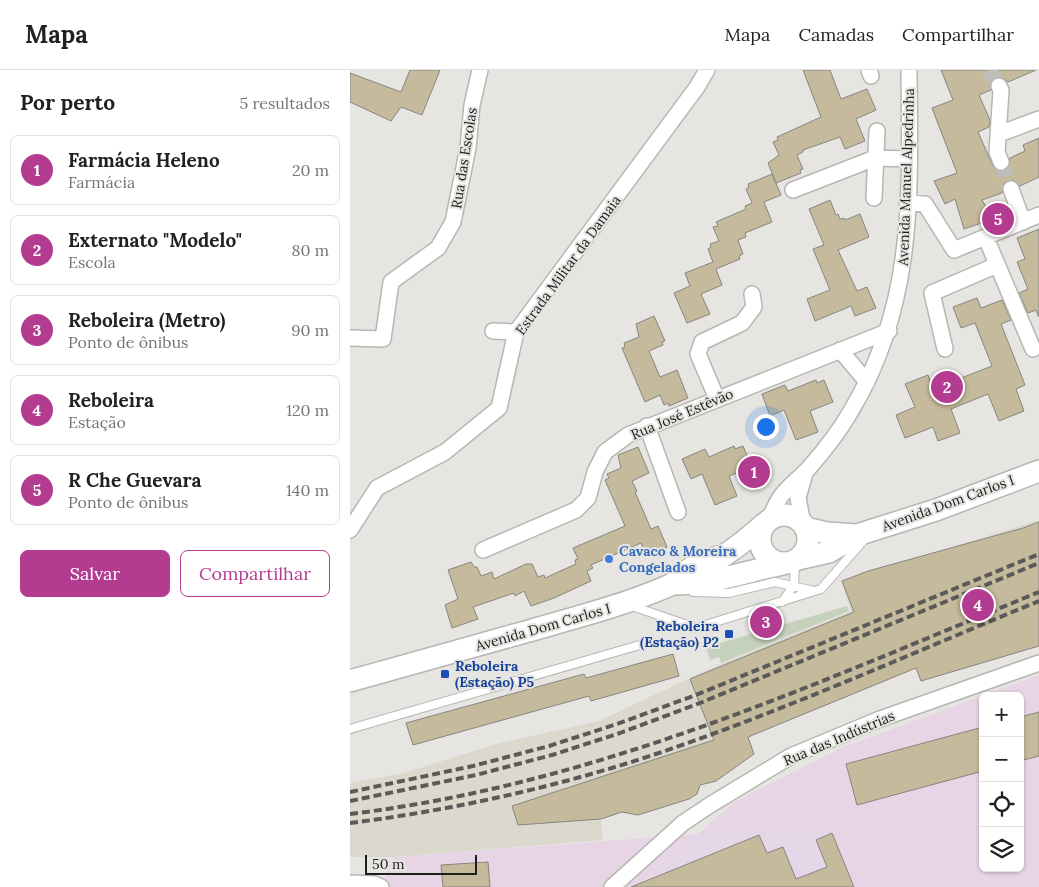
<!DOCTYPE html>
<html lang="pt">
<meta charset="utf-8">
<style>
body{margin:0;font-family:Lora,serif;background:#f2f2f2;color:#202124}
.controls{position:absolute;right:15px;bottom:15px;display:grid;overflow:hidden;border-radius:8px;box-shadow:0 1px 4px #0004}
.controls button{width:45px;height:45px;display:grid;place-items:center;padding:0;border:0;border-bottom:1px solid #e0e0e0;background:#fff;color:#202124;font:25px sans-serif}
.scale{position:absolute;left:15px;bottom:12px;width:112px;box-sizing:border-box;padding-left:5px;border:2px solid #1e1e1d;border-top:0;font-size:14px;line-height:18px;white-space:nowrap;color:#1e1e1d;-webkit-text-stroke:4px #e6e5e2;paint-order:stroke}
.you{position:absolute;left:415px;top:356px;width:18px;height:18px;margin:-12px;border:4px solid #fff;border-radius:50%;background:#1a73e8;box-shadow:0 0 0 8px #1a73e833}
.badge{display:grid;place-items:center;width:32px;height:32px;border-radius:50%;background:#b33b90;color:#fff;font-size:16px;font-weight:700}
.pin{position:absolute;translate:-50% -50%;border:2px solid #fff;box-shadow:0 1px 5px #0006}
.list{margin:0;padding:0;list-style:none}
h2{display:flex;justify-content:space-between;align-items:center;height:65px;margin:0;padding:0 20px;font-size:21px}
h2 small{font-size:16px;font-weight:400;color:#757577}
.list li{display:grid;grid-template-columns:32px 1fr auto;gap:15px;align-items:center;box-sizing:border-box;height:70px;margin:0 10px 10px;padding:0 10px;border:1px solid #e0e0e0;border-radius:8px}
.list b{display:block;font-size:19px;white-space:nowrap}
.list p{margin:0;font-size:16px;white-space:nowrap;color:#757577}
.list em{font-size:16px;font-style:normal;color:#757577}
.actions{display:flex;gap:10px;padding:15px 20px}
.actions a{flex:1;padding:11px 0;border:1px solid #b33b90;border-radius:8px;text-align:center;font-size:18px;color:#b33b90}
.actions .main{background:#b33b90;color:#fff}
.icon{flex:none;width:28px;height:28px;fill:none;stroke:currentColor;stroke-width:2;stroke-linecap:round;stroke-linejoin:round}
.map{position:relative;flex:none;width:689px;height:817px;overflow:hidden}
header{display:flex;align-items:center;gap:30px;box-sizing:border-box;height:70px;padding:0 25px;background:#fff;border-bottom:1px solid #e0e0e0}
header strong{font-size:24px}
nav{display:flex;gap:28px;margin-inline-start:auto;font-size:18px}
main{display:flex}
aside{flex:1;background:#fff}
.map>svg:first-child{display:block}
</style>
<header>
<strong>Mapa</strong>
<nav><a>Mapa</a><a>Camadas</a><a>Compartilhar</a></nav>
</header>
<main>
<aside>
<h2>Por perto<small>5 resultados</small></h2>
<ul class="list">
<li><span class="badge">1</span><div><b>Farmácia Heleno</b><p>Farmácia</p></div><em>20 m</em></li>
<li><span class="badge">2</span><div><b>Externato &quot;Modelo&quot;</b><p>Escola</p></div><em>80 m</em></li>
<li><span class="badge">3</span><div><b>Reboleira (Metro)</b><p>Ponto de ônibus</p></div><em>90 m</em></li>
<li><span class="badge">4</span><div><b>Reboleira</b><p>Estação</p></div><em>120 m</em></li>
<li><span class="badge">5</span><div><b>R Che Guevara</b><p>Ponto de ônibus</p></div><em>140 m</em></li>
</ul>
<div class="actions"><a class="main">Salvar</a><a>Compartilhar</a></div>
</aside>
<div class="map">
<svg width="689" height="817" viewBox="0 0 689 817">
<rect width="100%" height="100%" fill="#e6e5e2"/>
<path fill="#dbd8ce" d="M689 450V576L571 611 566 598 368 679 168 755 251 749 253 770 44 787H0V713L54 703 146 674 249 651 361 598 501 541 491 511Z"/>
<path fill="#e7d5e6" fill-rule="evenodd" d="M689 605V817H13L30 816 44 787 348 764 384 732 491 678ZM633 626H670V798H633Z"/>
<path fill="#e5d6e8" d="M482 763 504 817H286L349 764Z"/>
<path fill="#c6d1bd" d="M497 536 499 541 371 593 369 587 360 590 356 577Z"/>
<path fill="#c5ba9b" stroke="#858582" d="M60 0H90L72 45 51 37 41 51 0 32V3L51 22Z
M453 0H480L491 29 517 19 526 40 506 49 515 71 495 79 490 67 453 80V82L447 85 453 99 450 100 451 103 426 113 418 93 429 85 423 72 428 70 427 67 471 47Z
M591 0H686L658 12 650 7 642 10 641 20 629 25 640 50 639 57 628 62 643 96 650 101 659 97 660 88 675 81 673 75 689 68V107L670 116 663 110 654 113 652 123 632 130 643 149 614 159 605 129 595 134 584 111 607 103 582 38 603 30Z
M422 104 431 125 414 132 422 152 395 163 396 167 388 170 393 184 389 186 390 189 366 199 372 215 351 224 360 244 337 253 324 223 340 216 335 203 363 192 358 179 361 177 360 174 369 171 363 157 368 156 366 152 396 139 395 136 402 133 396 119 399 117 398 114Z
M480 130 486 145 488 144 490 149 494 148 495 150 510 144 519 167 488 180 507 221 517 217 526 238 505 246 501 236 465 251 457 229 480 220 463 179 474 175 459 139Z
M689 159V246H688L686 240 678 243 669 223 678 219 667 192 675 189 667 168Z
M627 228 631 238 652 230 661 250 651 254 675 315 666 319 674 341 649 351 638 324 601 339 610 363 588 371 583 357 555 368 546 345 565 337 555 314 578 305 583 319 642 296 625 253 611 258 603 237Z
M304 246 315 271 312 272 313 275 299 281 310 307 327 300 338 328 319 336 318 333 314 335 310 325 295 332 272 278 275 277 274 273 289 267 286 254Z
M466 310 467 313 474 310 483 332 460 341 468 362 446 370 434 340 420 346 412 324 435 315 438 321Z
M384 376 385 379 393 376 402 397 379 406 387 426 365 435 352 404 341 409 332 389 355 379 359 387Z
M288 377 299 403 282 411 287 421 285 422 301 459 308 456 317 477 296 487 291 473 241 495 243 498 237 501 241 511 204 528 181 536 174 521 165 526 164 523 123 537 128 549 102 558 95 535 108 529 98 500 121 492 124 497H127L131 506 142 502 144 509 176 494H182L188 507 194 505 195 508 226 494 225 490 228 489 223 478 275 456 255 410 259 408 257 404 271 398 268 385Z
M689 452V576L571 611 566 598 398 667 404 684 366 711 350 715 347 724 339 729 288 745 272 742 251 749 168 755 162 736 364 670 340 609 504 542 492 511 518 501 673 458Z
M323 584 329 606 241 631 239 626 63 675 56 653 234 604 236 608Z
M689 642V686L670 691V647Z
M633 657V701L507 735 496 694Z
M482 763 504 817H281L409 765 417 783 433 777 446 809 477 797 466 770Z
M138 792 140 817H93L91 795Z"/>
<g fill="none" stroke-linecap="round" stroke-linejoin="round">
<path stroke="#bebdbb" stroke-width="15" stroke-dasharray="15 8" stroke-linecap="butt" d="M639 0 649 16
M651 92 661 119"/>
<defs>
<path id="lane" d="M322 507C334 492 349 484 367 480
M343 522 379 523 425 512 464 521
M432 532 444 515 445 491
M279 535 346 558 471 519 513 471
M0 659 300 572"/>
<path id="street" d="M519 0 521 6
M649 16 651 20 647 82 651 92
M649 64 689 49
M661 119 673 152
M443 120 525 88 558 89
M524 128 527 61
M557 133 575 134 604 180 689 145
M636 168 683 279
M143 261 166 262
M0 268 33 269 41 212 88 178 103 152 118 78 122 35 130 0
M595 279 582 223 647 195
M490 280 517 312
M367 329 348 284 352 272 392 253 404 237 402 224
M297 356 328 442
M420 449C429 422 439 418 458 399 474 381 489 362 501 341 566 233 560 122 559 0
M453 454 448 428 455 403
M0 460 27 418 95 382 149 338 166 262 347 17 357 0
M133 480 226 440 238 428 245 402 255 382 278 365 539 261
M0 813 24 814 31 817
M262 817 333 753 360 735 441 686 530 649 689 593"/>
<path id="secondary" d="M410 469a24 24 0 1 1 48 0a24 24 0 1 1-48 0Z
M455 458 477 463 507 465
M448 489 479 482 507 465 586 440 689 401
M329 514C364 513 398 501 433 494
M0 611C58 595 117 578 175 562 265 536 344 519 414 454"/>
</defs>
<use href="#lane" stroke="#b7b6b3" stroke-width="10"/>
<use href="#street" stroke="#b7b6b3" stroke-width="18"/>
<use href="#secondary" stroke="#b7b6b3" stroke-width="24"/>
<use href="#lane" stroke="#fff" stroke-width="8"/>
<use href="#street" stroke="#fff" stroke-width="15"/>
<use href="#secondary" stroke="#fff" stroke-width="21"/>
<path stroke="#5b5a59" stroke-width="4" stroke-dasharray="8 4" stroke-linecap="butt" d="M0 722 123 696 199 676 267 654 346 625 689 484
M0 731 126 705 202 685 270 663 350 633 689 493
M0 744C247 714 462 615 689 522
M0 753C103 740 207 717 306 684 436 640 562 583 689 531"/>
</g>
<circle fill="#3f7fe0" stroke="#e6e5e2" stroke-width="2" cx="259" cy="489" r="5"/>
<g fill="#1a4fb4" stroke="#e6e5e2" stroke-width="2">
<rect x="374" y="559" width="10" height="10" rx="2.5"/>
<rect x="90" y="599" width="10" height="10" rx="2.5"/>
</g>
<g text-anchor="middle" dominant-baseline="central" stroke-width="4" stroke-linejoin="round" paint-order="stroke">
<g font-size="14" fill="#1e1e1d" stroke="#e6e5e2">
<text transform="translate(114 88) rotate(-81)">Rua das Escolas</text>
<text transform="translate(556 107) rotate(-88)">Avenida Manuel Alpedrinha</text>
<text transform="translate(218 195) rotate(-54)">Estrada Militar da Damaia</text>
<text transform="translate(332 344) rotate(-23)">Rua José Estêvão</text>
<text transform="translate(598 433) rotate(-20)">Avenida Dom Carlos I</text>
<text transform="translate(193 557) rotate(-16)">Avenida Dom Carlos I</text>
<text transform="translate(489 668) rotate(-23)">Rua das Indústrias</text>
</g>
<g font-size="14" font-weight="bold" fill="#366cbe" stroke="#e6e5e2" text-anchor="start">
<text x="269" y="481">Cavaco &amp; Moreira<tspan x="269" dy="16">Congelados</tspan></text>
</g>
<g font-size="14" font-weight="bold" fill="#164399" stroke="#e6e5e2" text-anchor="end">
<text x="369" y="556">Reboleira<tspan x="369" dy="16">(Estação) P2</tspan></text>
<text x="105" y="596" text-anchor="start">Reboleira<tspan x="105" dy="16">(Estação) P5</tspan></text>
</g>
</g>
</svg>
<div class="controls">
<button>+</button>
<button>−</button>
<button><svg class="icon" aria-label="locate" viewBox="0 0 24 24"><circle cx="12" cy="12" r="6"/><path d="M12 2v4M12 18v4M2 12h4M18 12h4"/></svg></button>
<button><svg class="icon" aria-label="layers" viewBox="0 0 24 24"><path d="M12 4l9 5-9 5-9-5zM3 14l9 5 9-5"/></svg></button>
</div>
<div class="scale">50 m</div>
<div class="you"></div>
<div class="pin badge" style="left:404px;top:402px">1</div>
<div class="pin badge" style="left:597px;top:317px">2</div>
<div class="pin badge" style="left:416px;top:552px">3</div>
<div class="pin badge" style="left:628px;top:535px">4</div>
<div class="pin badge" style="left:648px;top:149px">5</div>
</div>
</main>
